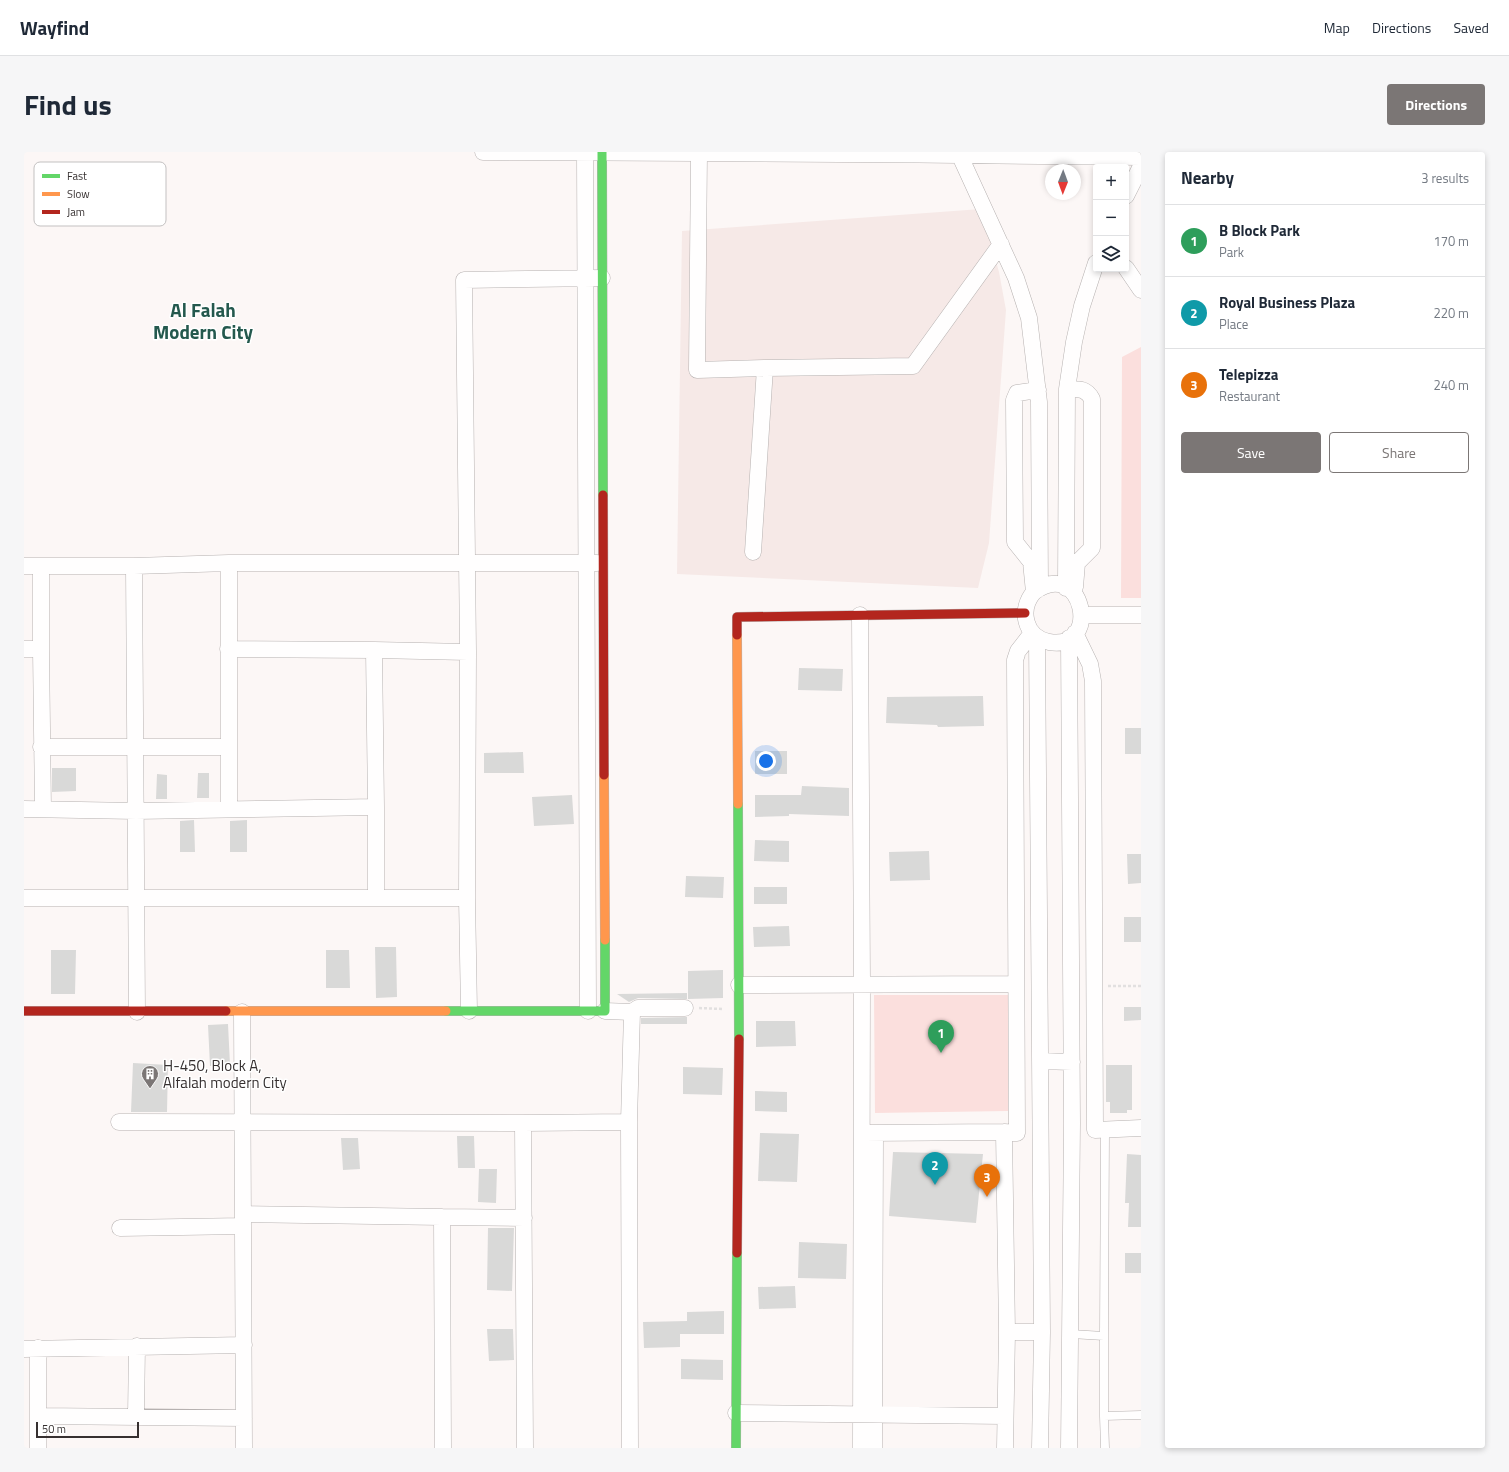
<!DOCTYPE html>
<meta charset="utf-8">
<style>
body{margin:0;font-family:"Titillium Web",sans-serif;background:#f6f6f7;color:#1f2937}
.controls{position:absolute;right:12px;top:12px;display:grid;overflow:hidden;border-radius:4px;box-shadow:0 2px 6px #0003}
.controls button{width:36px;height:36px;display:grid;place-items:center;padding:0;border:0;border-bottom:1px solid #e0e1e3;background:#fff;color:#1f2937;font:20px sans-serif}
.compass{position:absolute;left:1021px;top:12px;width:36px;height:36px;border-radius:50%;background:#fff;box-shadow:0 2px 6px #0003;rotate:181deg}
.scale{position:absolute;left:12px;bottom:10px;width:103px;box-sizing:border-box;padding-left:4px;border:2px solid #363030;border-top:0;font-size:11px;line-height:14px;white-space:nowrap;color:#363030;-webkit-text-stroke:3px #fff;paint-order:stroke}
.you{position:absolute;left:742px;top:609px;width:14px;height:14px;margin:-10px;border:3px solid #fff;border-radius:50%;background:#1a73e8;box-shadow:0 0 0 6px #1a73e833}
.badge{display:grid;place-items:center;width:26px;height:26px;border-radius:50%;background:#7b7675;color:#fff;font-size:13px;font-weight:700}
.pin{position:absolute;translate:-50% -33px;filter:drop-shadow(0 1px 2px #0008)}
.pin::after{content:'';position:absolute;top:21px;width:14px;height:12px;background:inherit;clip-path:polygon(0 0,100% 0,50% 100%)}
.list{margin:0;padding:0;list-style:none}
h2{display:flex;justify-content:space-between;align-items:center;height:52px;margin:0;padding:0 16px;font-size:17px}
h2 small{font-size:13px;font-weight:400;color:#747a83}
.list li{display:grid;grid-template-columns:26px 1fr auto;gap:12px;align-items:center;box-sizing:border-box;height:72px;padding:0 16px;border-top:1px solid #e0e1e3}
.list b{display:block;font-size:15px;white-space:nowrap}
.list p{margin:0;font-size:13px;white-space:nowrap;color:#747a83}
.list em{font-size:13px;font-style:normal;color:#747a83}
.actions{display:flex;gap:8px;padding:12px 16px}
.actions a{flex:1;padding:9px 0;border:1px solid #7b7675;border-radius:4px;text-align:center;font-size:14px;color:#7b7675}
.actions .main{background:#7b7675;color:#fff}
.icon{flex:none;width:22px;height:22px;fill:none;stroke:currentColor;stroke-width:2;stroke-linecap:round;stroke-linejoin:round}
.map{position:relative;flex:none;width:1117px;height:1296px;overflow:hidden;border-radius:4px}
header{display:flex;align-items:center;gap:24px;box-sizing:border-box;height:56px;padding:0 20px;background:#fff;border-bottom:1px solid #e0e1e3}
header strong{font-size:19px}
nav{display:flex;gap:22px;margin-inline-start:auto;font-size:14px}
.intro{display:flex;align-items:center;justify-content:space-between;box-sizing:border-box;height:96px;padding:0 24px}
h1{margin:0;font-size:28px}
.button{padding:10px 18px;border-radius:4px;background:#7b7675;color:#fff;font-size:14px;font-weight:700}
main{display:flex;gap:24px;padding:0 24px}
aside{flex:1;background:#fff;border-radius:4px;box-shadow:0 2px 6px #0003}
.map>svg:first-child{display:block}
</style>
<header>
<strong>Wayfind</strong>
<nav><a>Map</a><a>Directions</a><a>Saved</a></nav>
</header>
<div class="intro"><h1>Find us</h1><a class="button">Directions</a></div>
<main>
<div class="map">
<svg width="1117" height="1296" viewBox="0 0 1117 1296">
<rect width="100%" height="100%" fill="#fcf7f6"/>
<path fill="#f6e9e7" d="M957 57 975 120 982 158 965 391 954 436 653 422 658 79Z"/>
<path fill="#fbdfdd" d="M1117 195V446H1097L1098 205Z
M850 843H984V959L851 961Z"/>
<path fill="#d9d9d8" d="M775 516 819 517 818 539 774 538Z
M959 544 960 574 914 575 913 573 862 571 863 545Z
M1101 576H1117V602H1101Z
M731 599H763V622H731Z
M499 600 500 621H460V601Z
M28 616H52V639L28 640Z
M174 621H185V646H173Z
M133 622 143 623V647H132Z
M778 634 825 636V664L765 662V664L731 665V643H777Z
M548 643 550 672 510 674 508 645Z
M170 668 171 700H156V669Z
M223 668V700H206V669Z
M731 688 765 689V710L730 709Z
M905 699 906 728 866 729 865 700Z
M1103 702H1117V731L1104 732Z
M662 724 700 725 699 746 661 745Z
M730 735H763V752H730Z
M1100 765H1117V790H1100Z
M765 774 766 794 730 795 729 775Z
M351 795H372L373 845 352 846Z
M27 798H52L51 842H27Z
M302 798H325L326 836H302Z
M699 818V846L664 847V819Z
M663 841V847L614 846 605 850 593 842Z
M1100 855H1117V868L1100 869Z
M663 865V872H617V866Z
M732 869H771L772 894 732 895Z
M204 872 206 913 186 914 184 873Z
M109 911 144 913 143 960H107Z
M1082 913H1108V958H1103V961H1086V950H1082Z
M659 915 699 916 698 943 659 942Z
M731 939 763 940V960L731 959Z
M736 981 775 982 773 1030 734 1029Z
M433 984H450L451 1016H434Z
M317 986H334L336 1017 319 1018Z
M869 1000 959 1002 952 1071 865 1064Z
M1103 1002 1117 1003V1075H1104L1105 1051H1101Z
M455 1017H473L472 1051 454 1050Z
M464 1076H490L488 1139 463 1138Z
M775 1090 823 1092 822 1127 774 1126Z
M1101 1101H1117V1121H1101Z
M771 1134 772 1156 735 1157 734 1135Z
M700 1159V1182H656V1195L620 1196 619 1170 663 1169V1160Z
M463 1177H489L490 1208 465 1209Z
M657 1207 699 1208V1228L657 1227Z"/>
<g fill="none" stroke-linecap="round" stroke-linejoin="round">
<defs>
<path id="lane" d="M1047 1182 1080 1184 1081 978
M1080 1184V1264L1117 1263
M1080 1264 1081 1296"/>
<path id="street" d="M459 0C531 1 603 1 674 1 822 1 969 4 1117 5
M561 0 564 859
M935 0 936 4 992 126 1005 166 1015 250 1016 436
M675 1 673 218 741 216
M1102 44 1117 14
M1102 116 1117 138
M1043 237C1055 237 1062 236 1068 247V396L1053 411 1051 435
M729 400 741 216 889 214 977 92
M0 414H110L205 411H573
M110 414 113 860
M1042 436 1043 237 1050 190 1058 154 1072 111
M1010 440C1059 404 1079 499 1025 490 1000 485 995 457 1010 440L1007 410 991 390 990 248 993 241 1014 238
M836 463 838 833 837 1296
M1058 463H1117
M1051 481 1066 512 1069 529 1071 978 1117 976
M1013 485 1018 1180 1016 1296
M1045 486 1048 971 1045 1296
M0 497H17L19 657
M17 497V415
M350 498 444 500
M17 595H205V411
M352 655V745
M205 656V595
M0 657 112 659 352 655 350 498 204 497
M0 746H443L444 500 440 128 578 126
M443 746 445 859
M715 833 992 832
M581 859 608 860 605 970 606 1296
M218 860 220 1296
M608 860 614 856H661
M1016 909 1048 910
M95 970 499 971 501 1296
M499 971 605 970
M840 981 980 980
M219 1062 418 1065 419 1296
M418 1065 500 1066
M96 1076 219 1074
M983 1180H1018
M0 1197 220 1193
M712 1261 980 1264
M14 1264V1196
M112 1264 113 1194
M14 1296V1264L220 1266
M850 1296 851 982
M981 1296 983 1180 980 980 993 981 991 508 994 499 1008 481"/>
<path id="fast" d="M578 0 579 343
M714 652 715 887
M422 859H581V788
M712 1296 713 1101"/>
<path id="slow" d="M713 483 714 652
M580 623 581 788
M202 859H422"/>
<path id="jam" d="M579 343 580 623
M713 483V465L1001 461
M0 859H202
M713 1101 715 887"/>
</defs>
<use href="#lane" stroke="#b6b1b0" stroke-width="9"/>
<use href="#street" stroke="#b6b1b0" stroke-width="17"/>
<use href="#fast" stroke="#b6b1b0" stroke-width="10"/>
<use href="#slow" stroke="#b6b1b0" stroke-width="10"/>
<use href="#jam" stroke="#b6b1b0" stroke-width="10"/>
<path stroke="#e2e0e0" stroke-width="2.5" stroke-dasharray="3 2" stroke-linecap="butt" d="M1084 834H1117
M675 856 698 857"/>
<use href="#lane" stroke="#fffefe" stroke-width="8"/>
<use href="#street" stroke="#fffefe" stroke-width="16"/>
<use href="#fast" stroke="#63d668" stroke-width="9"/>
<use href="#slow" stroke="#ff974d" stroke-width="9"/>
<use href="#jam" stroke="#b3261e" stroke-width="9"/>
</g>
<defs>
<symbol id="building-pin" viewBox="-11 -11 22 30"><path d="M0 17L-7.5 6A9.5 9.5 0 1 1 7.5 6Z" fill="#7b7675" stroke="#fff"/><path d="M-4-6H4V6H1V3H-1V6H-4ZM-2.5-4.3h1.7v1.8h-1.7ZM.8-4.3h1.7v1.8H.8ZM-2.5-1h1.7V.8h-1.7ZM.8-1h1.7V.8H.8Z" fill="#fff"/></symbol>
</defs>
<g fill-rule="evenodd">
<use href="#building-pin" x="116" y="912" width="20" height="27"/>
</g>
<g text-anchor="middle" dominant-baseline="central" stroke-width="3" stroke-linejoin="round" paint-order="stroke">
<g font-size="15" fill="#363030" stroke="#fff" text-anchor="start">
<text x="139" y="913">H-450, Block A,<tspan x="139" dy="17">Alfalah modern City</tspan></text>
</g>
<g font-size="19" font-weight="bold" fill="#24594e" stroke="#fff">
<text x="179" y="157">Al Falah<tspan x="179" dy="22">Modern City</tspan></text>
</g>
</g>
<rect x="10" y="10" width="132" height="64" rx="6" fill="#fff" stroke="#c3c1c1" stroke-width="1"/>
<rect x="18" y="22" width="18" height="4" fill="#63d668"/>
<rect x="18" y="40" width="18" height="4" fill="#ff974d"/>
<rect x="18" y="58" width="18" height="4" fill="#b3261e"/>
<g font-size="11" fill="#363030">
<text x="43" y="28">Fast</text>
<text x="43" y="46">Slow</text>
<text x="43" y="64">Jam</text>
</g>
</svg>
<div class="controls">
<button>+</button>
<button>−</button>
<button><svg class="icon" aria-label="layers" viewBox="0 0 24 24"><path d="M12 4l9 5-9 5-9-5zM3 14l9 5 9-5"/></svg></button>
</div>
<svg class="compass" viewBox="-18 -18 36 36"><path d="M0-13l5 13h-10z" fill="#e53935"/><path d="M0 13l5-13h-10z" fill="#747a83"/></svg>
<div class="scale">50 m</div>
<div class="you"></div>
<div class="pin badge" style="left:917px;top:901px;background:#2e9e5b">1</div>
<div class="pin badge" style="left:911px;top:1033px;background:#0f9aa8">2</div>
<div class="pin badge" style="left:963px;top:1045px;background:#e8710a">3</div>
</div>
<aside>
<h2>Nearby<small>3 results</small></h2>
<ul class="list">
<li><span class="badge" style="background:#2e9e5b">1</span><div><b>B Block Park</b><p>Park</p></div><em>170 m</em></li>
<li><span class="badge" style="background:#0f9aa8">2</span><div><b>Royal Business Plaza</b><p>Place</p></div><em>220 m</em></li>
<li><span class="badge" style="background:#e8710a">3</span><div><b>Telepizza</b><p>Restaurant</p></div><em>240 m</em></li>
</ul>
<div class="actions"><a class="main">Save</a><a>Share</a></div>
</aside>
</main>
